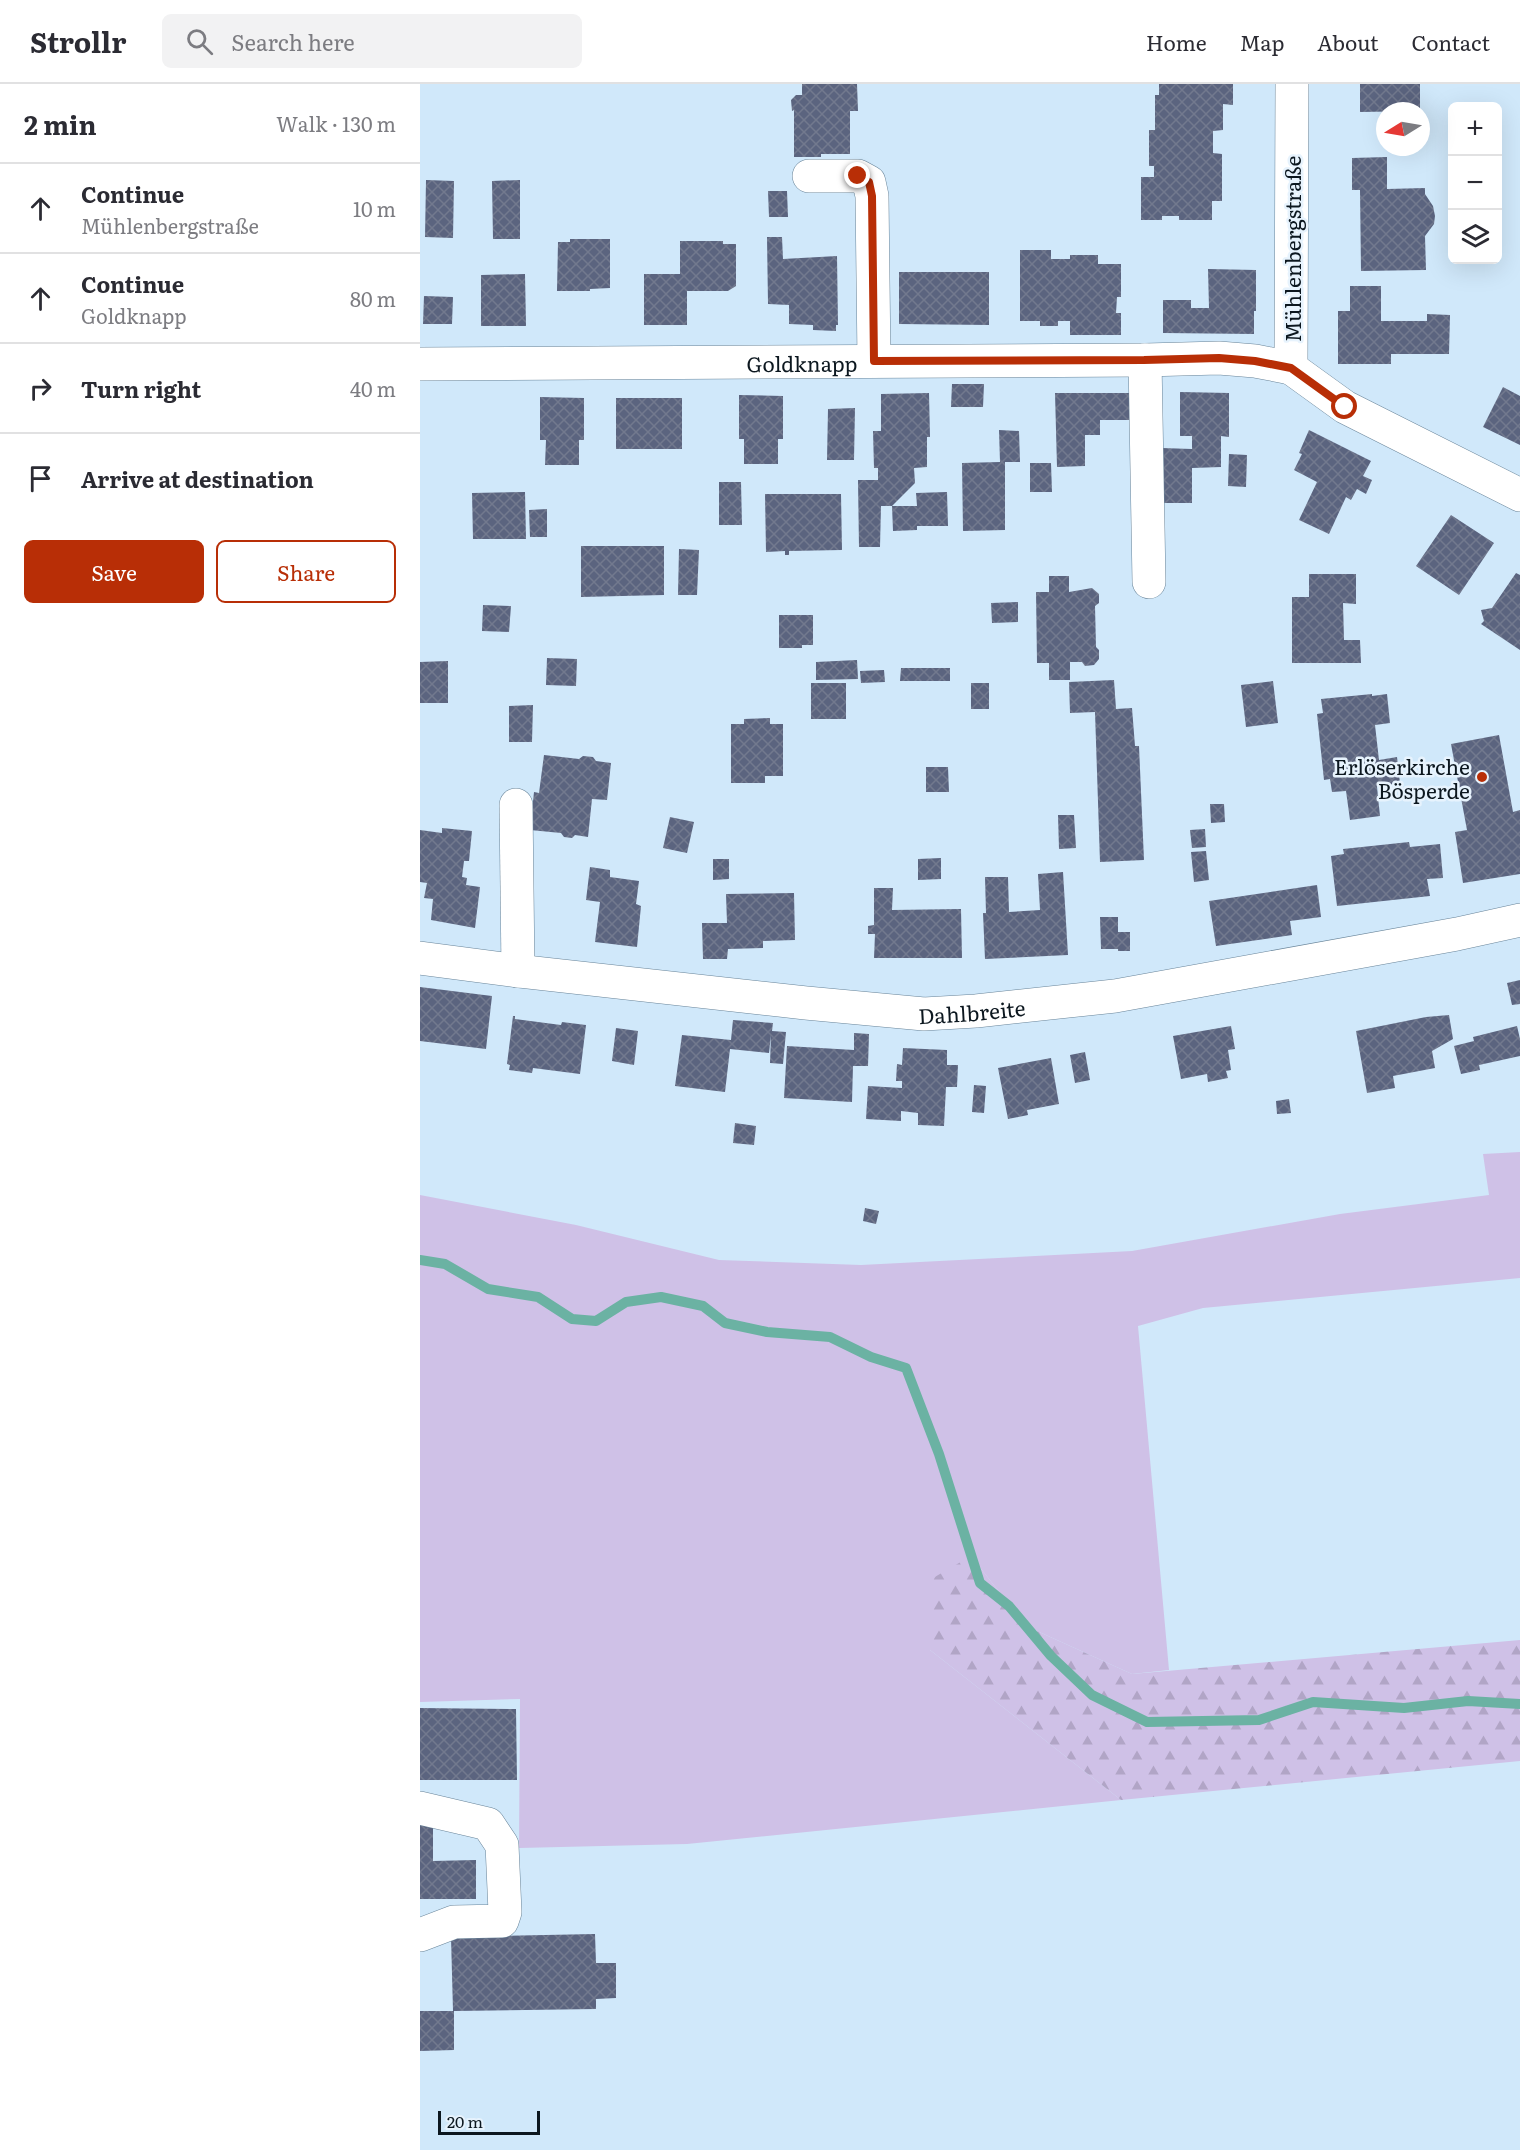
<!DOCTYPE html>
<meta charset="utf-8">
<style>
body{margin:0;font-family:Literata,serif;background:#f2f2f3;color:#2b2b33}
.controls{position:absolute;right:18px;top:18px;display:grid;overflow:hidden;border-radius:9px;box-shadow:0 6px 24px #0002}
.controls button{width:54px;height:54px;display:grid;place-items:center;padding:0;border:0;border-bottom:2px solid #e1e1e2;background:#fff;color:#2b2b33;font:30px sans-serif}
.compass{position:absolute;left:956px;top:18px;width:54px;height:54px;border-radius:50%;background:#fff;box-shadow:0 6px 24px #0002;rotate:259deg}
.scale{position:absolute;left:18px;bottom:15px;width:102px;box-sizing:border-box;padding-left:6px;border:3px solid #0c171f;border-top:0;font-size:16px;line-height:21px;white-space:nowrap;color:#0c171f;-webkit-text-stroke:4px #e7f3fd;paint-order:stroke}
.stop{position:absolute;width:18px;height:18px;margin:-14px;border:4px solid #b82e06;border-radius:50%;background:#fff}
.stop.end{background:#b82e06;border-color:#fff;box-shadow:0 2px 6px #0008}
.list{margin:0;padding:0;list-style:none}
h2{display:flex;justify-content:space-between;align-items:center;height:78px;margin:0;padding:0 24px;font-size:26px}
h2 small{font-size:20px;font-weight:400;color:#7c7c81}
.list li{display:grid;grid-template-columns:39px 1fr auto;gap:18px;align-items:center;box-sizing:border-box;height:90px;padding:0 24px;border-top:2px solid #e1e1e2}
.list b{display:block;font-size:22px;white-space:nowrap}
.list p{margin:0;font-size:20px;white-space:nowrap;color:#7c7c81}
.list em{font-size:20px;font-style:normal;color:#7c7c81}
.actions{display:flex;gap:12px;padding:18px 24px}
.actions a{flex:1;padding:14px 0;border:2px solid #b82e06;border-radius:9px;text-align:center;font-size:21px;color:#b82e06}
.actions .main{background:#b82e06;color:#fff}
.icon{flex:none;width:33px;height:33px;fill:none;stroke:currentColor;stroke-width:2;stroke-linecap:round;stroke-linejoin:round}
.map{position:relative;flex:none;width:1100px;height:2066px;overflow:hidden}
header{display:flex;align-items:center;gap:36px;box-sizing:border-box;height:84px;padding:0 30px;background:#fff;border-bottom:2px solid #e1e1e2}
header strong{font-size:28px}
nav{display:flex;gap:33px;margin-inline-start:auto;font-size:21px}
.search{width:420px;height:54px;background:#f2f2f3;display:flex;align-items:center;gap:15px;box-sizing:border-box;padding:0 21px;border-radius:9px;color:#7c7c81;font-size:22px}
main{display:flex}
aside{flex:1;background:#fff}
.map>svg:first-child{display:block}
</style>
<header>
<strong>Strollr</strong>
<div class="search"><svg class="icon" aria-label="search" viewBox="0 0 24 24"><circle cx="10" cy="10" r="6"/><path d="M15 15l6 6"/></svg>Search here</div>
<nav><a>Home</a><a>Map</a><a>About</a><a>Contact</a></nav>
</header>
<main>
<aside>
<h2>2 min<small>Walk · 130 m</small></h2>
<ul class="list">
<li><svg class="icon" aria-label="ahead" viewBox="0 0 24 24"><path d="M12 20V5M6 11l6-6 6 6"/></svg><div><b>Continue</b><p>Mühlenbergstraße</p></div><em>10 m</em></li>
<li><svg class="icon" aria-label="ahead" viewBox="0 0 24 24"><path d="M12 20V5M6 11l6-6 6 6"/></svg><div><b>Continue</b><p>Goldknapp</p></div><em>80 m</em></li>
<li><svg class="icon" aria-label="right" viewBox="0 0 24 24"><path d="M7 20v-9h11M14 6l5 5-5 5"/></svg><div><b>Turn right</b></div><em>40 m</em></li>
<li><svg class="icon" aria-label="arrive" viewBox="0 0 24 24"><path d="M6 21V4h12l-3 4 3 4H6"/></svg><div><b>Arrive at destination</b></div></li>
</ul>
<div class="actions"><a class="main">Save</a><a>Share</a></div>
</aside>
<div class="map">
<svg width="1100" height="2066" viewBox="0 0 1100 2066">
<defs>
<pattern id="forest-firs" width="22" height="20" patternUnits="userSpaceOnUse" patternTransform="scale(1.5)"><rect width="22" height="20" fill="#cfc1e7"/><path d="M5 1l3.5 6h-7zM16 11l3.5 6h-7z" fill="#b1a5c6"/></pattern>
<pattern id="building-cross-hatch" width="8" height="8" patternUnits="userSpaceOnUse" patternTransform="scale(1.5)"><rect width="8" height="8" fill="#5b647f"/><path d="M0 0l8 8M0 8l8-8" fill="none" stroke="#72798e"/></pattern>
</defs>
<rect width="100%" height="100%" fill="#d0e8fa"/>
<path fill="#cfc1e7" d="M1100 1068V1194L783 1224 718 1242 749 1586 712 1590 606 1542 551 1472 510 1566 701 1716 267 1760 99 1764 100 1615 0 1618V1111L156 1141 299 1176 441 1181 712 1167 920 1130 1069 1111 1063 1070Z"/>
<path fill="url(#forest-firs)" d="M551 1472 606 1542 712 1590 1100 1556V1677L701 1716 510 1566 513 1494Z"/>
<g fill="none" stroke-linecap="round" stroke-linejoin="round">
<path stroke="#6bb2a3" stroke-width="10" d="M0 1176 25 1180 68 1205 118 1213 152 1235 176 1237 206 1218 241 1213 283 1222 305 1239 347 1248 410 1253 451 1273 486 1284 519 1370 560 1499 589 1522 631 1572 672 1611 727 1638 839 1636 893 1618 984 1624 1048 1617 1100 1620"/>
</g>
<path fill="url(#building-cross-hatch)" d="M382 0H437L438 27H430V70H401V73H374V26L372 27 371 16 376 11H382Z
M739 0H813V21L803 20V46L793 47V69L802 70V117H792V136H759V132H742V136H721V93H734V82H729V46H735V11H739Z
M940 0H1000V27L940 28Z
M967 73V105L1005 104V110L1013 122 1015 132 1014 140 1005 152 1006 186 941 187 940 106H932V74Z
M6 96 34 97 33 154 5 153Z
M100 96V155H73L72 97Z
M348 107H367L368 133H349Z
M347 153H362L363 175 417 172 418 241H416V247L393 246V241L369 240V221L348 220Z
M150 155H190V204L170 205V207H137L138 158H150Z
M260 157H303V160H316V202L308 207H267V241H224V190H260Z
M600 166H631V175H650V171H678V180H701V213H697L696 229H701V251H650V237H638V242H620V237H600Z
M788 185 836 186V227H834V250L743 249V216H771V224H789Z
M479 188H569V241L479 240Z
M105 190 106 242H61V191Z
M930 202H961V237H1007V230L1030 231 1029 270H971V280H918V227H930Z
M4 212 33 213 32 240H3Z
M532 300H564L563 323H531Z
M1083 303 1100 312V361L1063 343Z
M760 308 809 309V353L801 352V383L772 384V419H741L742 364 772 365V352H760Z
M509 309 510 353H507V383L494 384 495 399 472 422H461L460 463H439L438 396H458V384H454L453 347H461V310Z
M635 309H712V336H680V351H665V382L637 383Z
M319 311 363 312V355H358V380H324V355H319Z
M120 313 164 314V356H159V381H125L126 356H120Z
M196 314H262V365H196Z
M435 324 434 376H407L408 325Z
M579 346 599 347 600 378H585V446L543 447 542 379 580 378Z
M889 346 951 377 943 392 952 396 946 410 937 405 931 416 926 413 909 450 879 436 897 398 874 386 882 370 879 369Z
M809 370 827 371 826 403 808 402Z
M610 379H631L632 408H610Z
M299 398H321L322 441H299Z
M105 408 106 455H53L52 409Z
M527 408 528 442H497V446L473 447 472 422H497L496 409Z
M345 410H421L422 466 369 467V471H365V467L346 468Z
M127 425V453H110L109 426Z
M1031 431 1074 459 1039 511 996 482Z
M161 462H244V511L161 513Z
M259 465 279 466 277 511H258Z
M1096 489 1100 491V566L1061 540 1064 537 1061 526 1072 524Z
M889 490H936V520L923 519 924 556H940L941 579H872V513H889Z
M629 492H649V508L672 504 679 510V519L675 522 676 563 679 566V575L674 581 665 582 662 578H650V596H629V579H617L616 508H629Z
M598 518V538L572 539 571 519Z
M63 521 91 522 89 548 62 547Z
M359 531H393V561H382V564H359Z
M127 574 157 575 156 602 126 601Z
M437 576 438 595 396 596V578Z
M28 577V619H0V578Z
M481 584H530V597H480Z
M464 586 465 598 441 599 440 587Z
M694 596 696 625 712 624 715 662H719L724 776 680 778 675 628 650 629 649 598Z
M853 597 858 639 826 643 821 601Z
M391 599H426V635H391Z
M551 599H569V625H551Z
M952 610V612L967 610 970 639 955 641 959 676 977 673 980 699 957 703 960 732 930 736 926 707 912 708 910 695 904 696 897 630 903 629 901 615Z
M113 621 112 658H89V622Z
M350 634V640H363V692H345V699H311V640H324V635Z
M1079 651 1093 728 1100 726V790L1043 799 1035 748 1047 746 1031 660Z
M124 671 159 675 163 672 173 673 176 677 191 679 187 716 172 715 168 753 155 751 152 754 144 753 141 749 110 746 114 708 119 709Z
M506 683H528L529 708H506Z
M790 720H804L805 738 791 739Z
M638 731H654L656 764 639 765Z
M250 733 274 738 267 769 243 764Z
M22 744 52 747 49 777H44L42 793 47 794 46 801 60 803 55 844 11 836 13 815 4 814 7 799 0 798V746L22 749Z
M785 745 786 763 772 764 770 746Z
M989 758 990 763 1020 760 1023 794 1007 795 1010 812 917 822 911 772 924 770 923 765Z
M786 767 789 796 774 798 771 768Z
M521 774V795L498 796V775Z
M293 775H309V795L293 796Z
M170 783 190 786V793L219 797 216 820 221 822 217 863 175 858 180 818 166 816Z
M643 788 648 871 565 875 563 829H566L565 793H588L589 828 604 827 620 826 618 790Z
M897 801 901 833 870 837 872 851 796 862 789 817Z
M454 804H473L472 826 541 825 542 874H454L455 850H448V842L454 841Z
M374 809 375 856 343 857V864L308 865 307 875H283L282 839H307L306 810Z
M680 833H698V848H710V867H698V865H681Z
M1100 896V920L1092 921 1087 899Z
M0 903 72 912 66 965 0 957Z
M1029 931 1033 955 1012 967 1015 984 973 992 975 1004 947 1009 936 947 1006 933Z
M93 932H95V935L141 941 142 938 166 941 160 990 113 984 112 989 89 986 90 981 87 980Z
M313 936 353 939 352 947 366 948 363 980 350 979 351 951 349 969 310 965 305 1008 255 1002 262 951 311 956Z
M811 942 815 965 808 966 811 986 806 987 808 994 788 998 787 990 761 995 753 952Z
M1097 942 1100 955V972L1059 981 1060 986 1041 990 1034 962 1054 957 1053 953Z
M196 944 218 947 214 981 192 977Z
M434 949 449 950 448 982H433L432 1018 364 1014 367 962 434 966Z
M483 964 527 966V981H538L537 1003H526L524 1042 498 1041V1029L481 1027V1037L446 1035 448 1002 482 1004V997H476L477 980 482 981Z
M665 968 670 996 655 999 650 971Z
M631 974 639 1020 607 1026 608 1031 588 1035 578 984Z
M554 1001 566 1002 564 1029 552 1028Z
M869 1015 871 1029 857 1030 856 1017Z
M315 1039 336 1042 334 1061 313 1059Z
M445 1124 459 1127 456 1140 443 1137Z
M0 1624 96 1625 97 1696H0Z
M0 1741H13V1777L56 1776V1815H0Z
M175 1850 176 1879H196V1914L176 1915V1925L34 1927V1966L0 1967V1927H33L31 1853Z"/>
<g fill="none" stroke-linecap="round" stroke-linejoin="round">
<defs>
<g id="minor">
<path d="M872 0 871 284 925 323 1100 411"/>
<path d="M389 92H438L449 98 452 112 454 277"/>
<path d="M725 276 729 498"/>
<path id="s1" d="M0 280 725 276 799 274 835 277 871 284"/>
<path d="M96 721 98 887"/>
<path id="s2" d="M0 874 98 887 386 919 504 930 556 927 695 912 1037 850 1100 836"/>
<path d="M0 1724 68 1740 82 1761 85 1828 82 1837 34 1838 0 1851"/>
</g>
</defs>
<use href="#minor" stroke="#688499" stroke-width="34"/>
<use href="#minor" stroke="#fff" stroke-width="33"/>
</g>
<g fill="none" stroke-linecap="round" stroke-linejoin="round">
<path stroke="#b82e06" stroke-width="8" d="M438 92 449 98 452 112 454 277 724 276 799 274 835 277 871 284 925 323"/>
</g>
<circle fill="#b82e06" stroke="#e7f3fd" stroke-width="2" cx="1062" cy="693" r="6"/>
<g text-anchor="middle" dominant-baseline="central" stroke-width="5" stroke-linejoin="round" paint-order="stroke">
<g font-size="21" fill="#0c171f" stroke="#e7f3fd">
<text transform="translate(871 165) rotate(-90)">Mühlenbergstraße</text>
<text stroke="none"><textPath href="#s1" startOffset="382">Goldknapp</textPath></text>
<text stroke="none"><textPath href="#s2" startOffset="555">Dahlbreite</textPath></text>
</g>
<g font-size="21" fill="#0c171f" stroke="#e7f3fd" text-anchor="end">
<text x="1050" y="681">Erlöserkirche<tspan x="1050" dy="24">Bösperde</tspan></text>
</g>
</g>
</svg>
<div class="controls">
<button>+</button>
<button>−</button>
<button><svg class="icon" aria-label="layers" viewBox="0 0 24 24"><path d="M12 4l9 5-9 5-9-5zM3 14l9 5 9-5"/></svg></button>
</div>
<svg class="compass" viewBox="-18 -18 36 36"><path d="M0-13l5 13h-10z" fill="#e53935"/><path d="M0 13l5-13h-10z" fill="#7c7c81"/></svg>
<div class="scale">20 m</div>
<div class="stop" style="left:925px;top:323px"></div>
<div class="stop end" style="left:438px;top:92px"></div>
</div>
</main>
